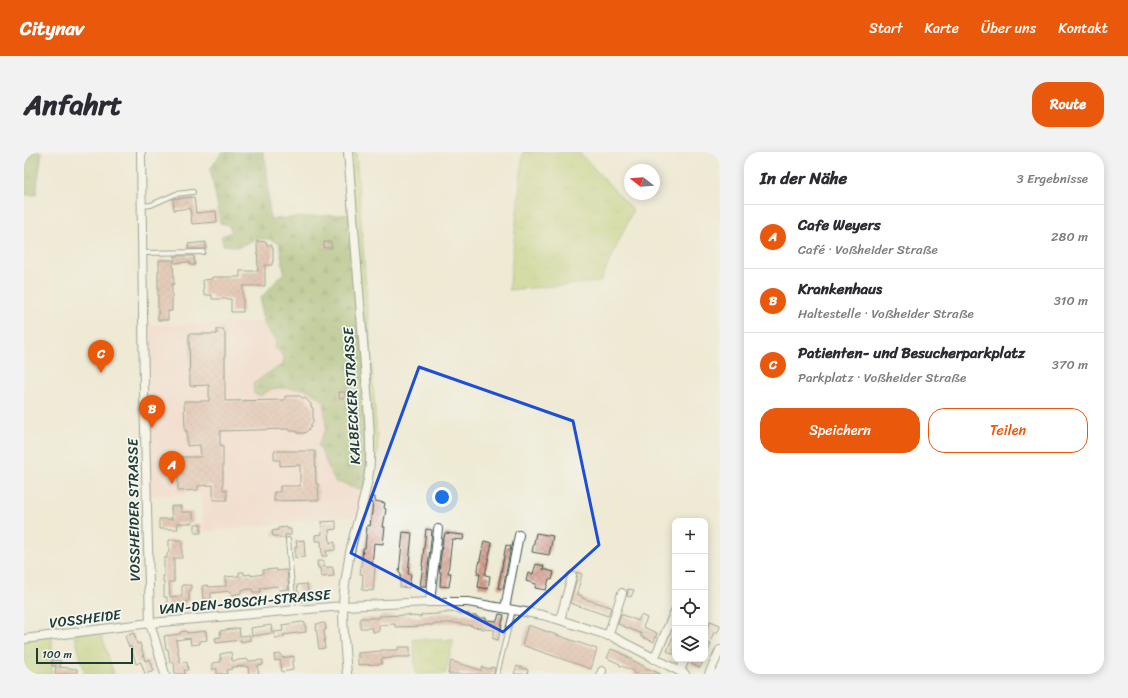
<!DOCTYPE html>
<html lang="de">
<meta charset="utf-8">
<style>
body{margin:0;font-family:Sriracha,sans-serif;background:#f2f2f3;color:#2b2b33}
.controls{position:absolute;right:12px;bottom:12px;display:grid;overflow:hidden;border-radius:8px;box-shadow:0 2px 10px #0003}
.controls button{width:36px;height:36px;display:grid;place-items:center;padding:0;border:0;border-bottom:1px solid #e1e1e2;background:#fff;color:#2b2b33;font:20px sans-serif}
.compass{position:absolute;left:600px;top:12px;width:36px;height:36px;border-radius:50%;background:#fff;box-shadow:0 2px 10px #0003;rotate:287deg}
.scale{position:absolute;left:12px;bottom:10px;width:97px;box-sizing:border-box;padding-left:4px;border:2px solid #1f3d34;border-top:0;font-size:11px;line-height:14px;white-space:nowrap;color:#1f3d34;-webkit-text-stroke:3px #f6f6f2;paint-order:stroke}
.you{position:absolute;left:418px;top:345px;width:14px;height:14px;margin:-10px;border:3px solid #fff;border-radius:50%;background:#1a73e8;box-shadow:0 0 0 6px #1a73e833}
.badge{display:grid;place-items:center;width:26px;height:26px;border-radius:50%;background:#ea580c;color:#fff;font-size:13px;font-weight:700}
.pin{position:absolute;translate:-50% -33px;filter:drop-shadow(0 1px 2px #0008)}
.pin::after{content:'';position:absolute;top:21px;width:14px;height:12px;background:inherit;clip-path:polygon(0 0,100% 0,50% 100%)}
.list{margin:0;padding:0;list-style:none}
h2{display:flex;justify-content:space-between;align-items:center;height:52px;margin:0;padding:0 16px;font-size:17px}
h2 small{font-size:13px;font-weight:400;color:#7c7c81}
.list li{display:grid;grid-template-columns:26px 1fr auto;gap:12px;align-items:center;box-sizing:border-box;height:64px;padding:0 16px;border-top:1px solid #e1e1e2}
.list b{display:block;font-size:15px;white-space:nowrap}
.list p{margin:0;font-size:13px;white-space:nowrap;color:#7c7c81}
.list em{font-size:13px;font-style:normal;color:#7c7c81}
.actions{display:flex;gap:8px;padding:12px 16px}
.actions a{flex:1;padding:9px 0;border:1px solid #ea580c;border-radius:16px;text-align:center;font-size:14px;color:#ea580c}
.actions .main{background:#ea580c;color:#fff}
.icon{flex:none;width:22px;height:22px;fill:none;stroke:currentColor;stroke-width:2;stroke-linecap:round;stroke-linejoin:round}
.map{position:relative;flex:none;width:696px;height:522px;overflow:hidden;border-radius:16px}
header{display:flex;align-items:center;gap:24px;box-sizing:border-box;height:56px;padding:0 20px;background:#ea580c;color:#fff}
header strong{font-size:19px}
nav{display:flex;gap:22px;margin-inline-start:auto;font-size:14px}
.intro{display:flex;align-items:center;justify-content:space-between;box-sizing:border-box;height:96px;padding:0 24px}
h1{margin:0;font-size:28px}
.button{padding:10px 18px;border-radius:16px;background:#ea580c;color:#fff;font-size:14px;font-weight:700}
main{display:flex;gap:24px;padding:0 24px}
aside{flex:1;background:#fff;border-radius:16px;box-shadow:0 2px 10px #0003}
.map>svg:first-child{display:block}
</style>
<header>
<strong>Citynav</strong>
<nav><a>Start</a><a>Karte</a><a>Über uns</a><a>Kontakt</a></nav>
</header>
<div class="intro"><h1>Anfahrt</h1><a class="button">Route</a></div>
<main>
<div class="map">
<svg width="696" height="522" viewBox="0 0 696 522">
<defs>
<pattern id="grass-tufts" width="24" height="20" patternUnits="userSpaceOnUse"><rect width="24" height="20" fill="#b5ca6e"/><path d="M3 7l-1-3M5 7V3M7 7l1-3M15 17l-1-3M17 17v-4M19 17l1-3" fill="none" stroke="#9bae60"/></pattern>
<pattern id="forest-firs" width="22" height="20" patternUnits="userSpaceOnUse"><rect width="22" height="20" fill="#90ae61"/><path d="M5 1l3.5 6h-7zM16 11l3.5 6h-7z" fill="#758f51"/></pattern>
<pattern id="park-crowns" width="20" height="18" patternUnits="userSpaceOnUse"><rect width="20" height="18" fill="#b5ca6e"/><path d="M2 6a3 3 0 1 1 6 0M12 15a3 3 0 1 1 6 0" fill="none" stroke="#9bae60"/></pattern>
<pattern id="building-cross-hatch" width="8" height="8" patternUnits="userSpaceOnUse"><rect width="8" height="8" fill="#d8a193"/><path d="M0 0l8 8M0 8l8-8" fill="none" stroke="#af8479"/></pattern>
</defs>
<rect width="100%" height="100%" fill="#f6f6f2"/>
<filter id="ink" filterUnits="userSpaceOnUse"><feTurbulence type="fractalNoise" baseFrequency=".025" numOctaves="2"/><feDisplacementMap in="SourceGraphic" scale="8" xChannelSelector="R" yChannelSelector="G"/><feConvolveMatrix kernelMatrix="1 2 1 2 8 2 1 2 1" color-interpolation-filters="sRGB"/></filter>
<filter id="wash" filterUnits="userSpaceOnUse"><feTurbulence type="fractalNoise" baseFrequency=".012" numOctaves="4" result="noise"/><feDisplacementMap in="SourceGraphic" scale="16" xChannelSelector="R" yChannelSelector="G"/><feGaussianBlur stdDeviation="0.9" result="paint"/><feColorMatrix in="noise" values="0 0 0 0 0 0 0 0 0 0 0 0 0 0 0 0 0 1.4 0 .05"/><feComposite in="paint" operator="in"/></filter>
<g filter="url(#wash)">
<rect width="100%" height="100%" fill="#eeead4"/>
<path fill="#f7d0c9" d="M338 167 345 319 334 364 180 380 177 342 123 344 120 172 129 173Z"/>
<path fill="url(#grass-tufts)" stroke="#6a8451" d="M324 0H332L354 300 350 323 346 338H342Z
M499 0H555L609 58 576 130 485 138Z
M76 478 90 522H61L50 481Z
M28 484V522H0V487Z"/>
<path fill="url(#forest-firs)" stroke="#58764a" d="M0 0H18L12 43H0Z
M198 0H239L243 15 246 67 310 63 330 62 344 252 342 338 326 335 322 332 311 330 294 292 302 277 300 249 282 237 254 236 246 238 237 244 230 242 229 232 241 223 259 212 260 210 258 203 251 196 252 188C239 174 236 165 237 146L260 120 255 91 244 87H232L215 95 199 93 197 84 208 80 204 73 196 71 193 51 186 17Z"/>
<path fill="url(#park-crowns)" stroke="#6a8451" d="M389 487 430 488 421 522H392Z"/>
<g id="blocks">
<path fill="url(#building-cross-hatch)" d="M170 45 172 61 192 59 193 70 168 72 166 56 150 58 149 47Z
M233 89 243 90V93H248V96H249V110H248V113H241V134H219V160H207V147H188V143H180L179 128 188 127V125H216V119H234Z
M182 90V97H164V92Z
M300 90H307L308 96H300Z
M150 104H170L171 113H166L165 110 151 111Z
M135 108H149L150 132H148V159H144V168H134V119H135Z
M193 177H199L201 182V249L261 248V244H276L278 246H281L287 252V255L289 256V270L287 272V275L281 281H273V279H265V277L196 279V293H199V338H203V348H189V333L174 334V338L154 339V305H177L176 293 163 294V279H161L160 249H185V233L166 234 165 182H193Z
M315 240H321V246H315Z
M250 299H291L292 332H294L295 348 250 349V340H256V334H276V313L256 314V308H250Z
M346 345H351V349L361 351 360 356 362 357 359 375H361L359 392 350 391 348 414 351 415 349 439 338 438 339 422H336L339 396H341L343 373 346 374 349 351 345 350Z
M147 354H157V360H169V371H153L154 377H135V367H148Z
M312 369V377L305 378 306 391 311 390V398L302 399 303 404H298L297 389H291V383L298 382 297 370Z
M171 372H177V381H171Z
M263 375V377H267V383H261V386H255L254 384H249L248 379 254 378V376Z
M402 377 408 378 402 434H396L399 414H398Z
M379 380 388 381 384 422H387L385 436 376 435 377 421H375Z
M421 381 440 383 439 388 428 387 424 421H427L425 435 416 434 417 420H415L419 386H420Z
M512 381 529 384 525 403 508 400Z
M145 388H158V406H150V430H145L146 445 158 444V433H167V439H165V449L162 450V453L149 454V456H143V445H140V430H139V424H140V406H143V402L145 400Z
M280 388 281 405 271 406V395H273L272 389Z
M460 389 468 391 461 423 466 424 464 437 454 435 456 422H453Z
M482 393 487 394 479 437 474 436Z
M293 409H300V415H308V416H309L310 424 297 425 296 416H294Z
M512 412 520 414 519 417 530 420 528 428 525 427 522 438 511 436 512 432 502 429 504 421 509 422Z
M253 417V419L263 418 265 437 255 438 254 434 236 436 237 440H229L228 437 217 438V441L208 443 207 439 187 441V447L179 448 178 434 184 433V435L202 434 201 425 215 424V420H220V423L227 422V424L239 422V418Z
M552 420 558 422 553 442 558 444V446L587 455 584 464 546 451 553 425Z
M283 432 285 449H277V444H275V440H274L273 433Z
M604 437 610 438 607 445 603 444Z
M423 460 436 461V462H445V464H453V466H462V468L473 469 475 462 480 463 474 488 468 486 471 478 458 477V476L449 475V474L431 471H417V472H409V473H400V474L371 475V472L355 473V480H349L348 476H336V466H355V464L385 463 386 464 397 465V463L414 462V461H423Z
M597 462 614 469 617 463 623 466 619 475 633 481 630 490 616 484 618 482 594 472Z
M686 469 696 473V475L693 481 690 480 685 492H687L681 505V476L683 477Z
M278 470 281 471 282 480 259 483 260 485 251 486 250 480 259 479 258 473Z
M301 471 302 478H300L301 488H300L301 496 295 497 292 475H293L292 472Z
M247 473 248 481 228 484 227 476Z
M504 473 573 497 567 517 498 493Z
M215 476 216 484 226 483V488L217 490V488L192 491 191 486 197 485 196 479Z
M162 479 163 481 182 479 183 488 176 489V492L167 493 166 486 152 488 156 511 163 510 164 518H160L161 522H151L150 510 146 511 144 497H142L140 484 156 482V480Z
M651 480V503L643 499Z
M110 481 113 492 116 491 121 509 126 507 130 519 121 522 117 510 112 512 107 494 105 495 101 484Z
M374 495H386V505H368V506L357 507 358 512 334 513V501L357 499V498H374Z
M587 497 598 501V502L604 505V506L620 514V515L637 522H609L610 519 595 513 596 512 583 506Z
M207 500 208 509 223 507 224 509 239 508V513L233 514 235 522H225L224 515H222V514L208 515V517L203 518V522H193V517H188V511L197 510 196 502Z
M257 502 258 506 270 504V510H268L269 518 258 520 256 508 251 509 250 503Z
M669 507H680L676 516 667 512Z
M28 508 37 509 36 515H35L53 517V522H31L32 514H28Z
M427 509 457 518 458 515 466 517 467 515 471 516 470 522H424Z
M493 514 504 518 503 522H490Z"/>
</g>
</g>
<g filter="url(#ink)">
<use href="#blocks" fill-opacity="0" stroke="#3e574c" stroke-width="1"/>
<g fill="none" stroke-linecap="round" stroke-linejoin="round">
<defs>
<path id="lane" d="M118 54 127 53 152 42 169 40
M119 101 179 100
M264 388 270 458
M473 522 489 458"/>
<path id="street" d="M117 0 120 241 126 471 141 522
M406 450 414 377
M481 456 495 383
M536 468 548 424
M584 484 598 441
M0 487 126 471 319 454 406 450H444L518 463 536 468 589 485 661 522
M630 507 651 459
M656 519 661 507
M323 522C321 500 319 477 319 455 319 441 322 426 324 412 328 381 341 351 345 320 348 299 345 273 344 252L324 0
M577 522 578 519
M685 522 696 498"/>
</defs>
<use href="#lane" stroke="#3e574c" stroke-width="6"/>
<use href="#street" stroke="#3e574c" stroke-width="10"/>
<use href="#lane" stroke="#fff" stroke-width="4"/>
<use href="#street" stroke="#fff" stroke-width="8"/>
</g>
</g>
<path d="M0 0H696V522H0ZM395 215 549 269 575 393 479 480 327 401Z" fill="#eeead4" fill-opacity=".55" fill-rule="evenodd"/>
<path fill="none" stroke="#1d4ed8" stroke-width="3" stroke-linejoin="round" d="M395 215 549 269 575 393 479 480 327 401Z"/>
<g text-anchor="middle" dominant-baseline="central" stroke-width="3.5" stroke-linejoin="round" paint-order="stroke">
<g font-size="14" fill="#1f3d34" stroke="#f6f6f2">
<text transform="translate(328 244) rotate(-93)">KALBECKER STRASSE</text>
<text transform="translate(110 358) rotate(-91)">VOSSHEIDER STRASSE</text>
<text transform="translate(221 450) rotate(-5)">VAN-DEN-BOSCH-STRASSE</text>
<text transform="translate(61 467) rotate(-7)">VOSSHEIDE</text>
</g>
</g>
</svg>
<div class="controls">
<button>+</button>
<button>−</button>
<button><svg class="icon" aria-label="locate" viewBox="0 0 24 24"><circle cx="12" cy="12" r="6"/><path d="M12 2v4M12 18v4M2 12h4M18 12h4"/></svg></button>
<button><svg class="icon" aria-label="layers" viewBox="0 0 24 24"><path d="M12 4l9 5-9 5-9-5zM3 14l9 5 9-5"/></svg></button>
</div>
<svg class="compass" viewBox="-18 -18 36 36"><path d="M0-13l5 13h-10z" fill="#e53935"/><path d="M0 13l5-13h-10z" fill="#7c7c81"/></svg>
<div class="scale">100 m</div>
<div class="you"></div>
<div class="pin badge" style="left:148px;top:332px">A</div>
<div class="pin badge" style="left:128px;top:276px">B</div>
<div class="pin badge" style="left:77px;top:221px">C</div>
</div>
<aside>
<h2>In der Nähe<small>3 Ergebnisse</small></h2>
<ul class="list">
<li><span class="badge">A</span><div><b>Cafe Weyers</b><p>Café · Voßheider Straße</p></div><em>280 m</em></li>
<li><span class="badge">B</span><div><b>Krankenhaus</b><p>Haltestelle · Voßheider Straße</p></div><em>310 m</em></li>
<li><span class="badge">C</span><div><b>Patienten- und Besucherparkplatz</b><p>Parkplatz · Voßheider Straße</p></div><em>370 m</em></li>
</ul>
<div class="actions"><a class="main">Speichern</a><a>Teilen</a></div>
</aside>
</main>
